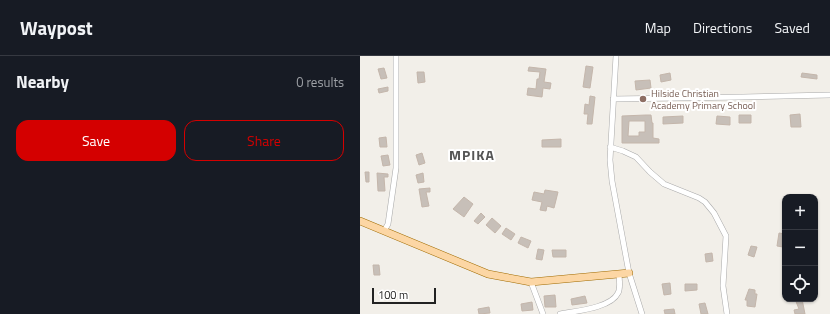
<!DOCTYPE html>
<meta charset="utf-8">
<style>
body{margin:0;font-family:"Titillium Web",sans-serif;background:#20242c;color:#f1f3f6}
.controls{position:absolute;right:12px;bottom:12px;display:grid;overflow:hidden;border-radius:8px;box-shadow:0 1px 3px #0004}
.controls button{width:36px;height:36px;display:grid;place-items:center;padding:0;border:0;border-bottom:1px solid #363941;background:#171b24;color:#f1f3f6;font:20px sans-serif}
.scale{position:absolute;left:12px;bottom:10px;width:64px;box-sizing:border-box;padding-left:4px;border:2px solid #222;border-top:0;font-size:11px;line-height:14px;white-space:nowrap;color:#222;-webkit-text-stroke:3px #fff;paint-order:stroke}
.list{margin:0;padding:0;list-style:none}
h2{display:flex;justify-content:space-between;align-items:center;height:52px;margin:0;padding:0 16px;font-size:17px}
h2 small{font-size:13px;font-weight:400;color:#9ea1a6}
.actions{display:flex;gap:8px;padding:12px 16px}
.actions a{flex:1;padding:9px 0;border:1px solid #d40000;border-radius:12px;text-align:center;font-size:14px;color:#d40000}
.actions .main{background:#d40000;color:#fff}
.icon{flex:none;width:22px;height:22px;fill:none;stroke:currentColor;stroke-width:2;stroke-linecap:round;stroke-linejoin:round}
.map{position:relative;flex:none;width:470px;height:258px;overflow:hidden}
header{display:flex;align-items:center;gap:24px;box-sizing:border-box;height:56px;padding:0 20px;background:#171b24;border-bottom:1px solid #363941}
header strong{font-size:19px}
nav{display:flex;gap:22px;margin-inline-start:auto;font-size:14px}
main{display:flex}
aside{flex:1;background:#171b24}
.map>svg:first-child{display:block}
</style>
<header>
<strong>Waypost</strong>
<nav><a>Map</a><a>Directions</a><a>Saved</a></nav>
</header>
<main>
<aside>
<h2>Nearby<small>0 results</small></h2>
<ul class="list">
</ul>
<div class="actions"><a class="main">Save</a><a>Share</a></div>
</aside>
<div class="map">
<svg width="470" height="258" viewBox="0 0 470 258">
<rect width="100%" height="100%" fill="#f2efe9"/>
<path fill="#c7bfb8" stroke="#c4b6ab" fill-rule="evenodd" d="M226 10 233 11 230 32 223 31Z
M169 11 186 13 184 26 191 27 190 33 183 32 182 41 167 39 168 32 176 33 177 23H179L180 16 168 15Z
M24 12 27 22 21 23 18 13Z
M57 16H64L65 26 58 27Z
M310 17 311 24 301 26 300 19Z
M442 17 457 19V23L441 21Z
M290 24 291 32 276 34 275 25Z
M28 31V35L19 37 18 33Z
M230 40 235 41 232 68H227L228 58H224L225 48 229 49Z
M440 58 441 71H431L430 59Z
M286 59H291L292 67H293V82L299 83V87H262V60ZM269 65H285V76H279V80H268Z
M379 59H391V67H379Z
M323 60V67L303 68V61Z
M357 60 370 61V69L356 68Z
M26 81 27 91H20L19 82Z
M201 83V91H182V84Z
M62 97 65 107 59 109 56 99Z
M28 99 30 109 23 110 21 100Z
M5 116H9V126H6Z
M17 117 28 118V121H24L25 135H18Z
M63 117 64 126 58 127 56 119Z
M70 132V136H66L69 150 62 151 59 133Z
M185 134 198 136 194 152 187 150 186 155 180 154 182 146 172 144 174 136 184 138Z
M104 141 113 148 104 161 93 153Z
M121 157 125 161 118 168 114 165Z
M132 162 141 170 135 177 126 169Z
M146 172 155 178 151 184 142 178Z
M419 177 425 178 423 191 417 190Z
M161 181 171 185 168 192 158 187Z
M391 190 397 191 394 201 388 199Z
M178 193 184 194 182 204 176 203Z
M192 194H206V201H193Z
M352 197 353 205 346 206 345 198Z
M13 209H19L20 219H14Z
M310 227 311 238 304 239 302 228Z
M325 228H337V234L325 235Z
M389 233 395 234V238H397L395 251 387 250V244H385Z
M195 239 196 251H185L184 240Z
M225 240 227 247 212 249 211 243Z
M435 243H442L445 258H435L434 254 439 253Z
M172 246 173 254 162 255 161 248Z
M345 247 348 258H341L339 248Z
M129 251 130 257 119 258 118 253Z
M314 253 315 258H305L304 254Z"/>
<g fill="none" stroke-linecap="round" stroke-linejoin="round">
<defs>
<path id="minor" d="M256 0 250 104 252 125 269 217 282 258
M253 43 383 41 470 39
M250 91 263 95 276 101 290 116 304 128 339 142 345 146 354 157 366 180 363 230 367 258
M24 175 28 168 36 112V0
M171 226 183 258
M200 258C216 255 251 252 258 237 261 232 259 223 259 218"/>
<path id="major" d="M0 165 128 218 171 226 269 217"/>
</defs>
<use href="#minor" stroke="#a9a9a9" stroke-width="6"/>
<use href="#major" stroke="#a06b00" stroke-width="8"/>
<use href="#minor" stroke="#fff" stroke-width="5"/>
<use href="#major" stroke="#fcd6a4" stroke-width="7"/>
</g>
<circle fill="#8d6e63" stroke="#fff" stroke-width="1.5" cx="283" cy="43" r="4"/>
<g text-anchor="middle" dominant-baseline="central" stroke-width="4" stroke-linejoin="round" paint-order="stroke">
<g font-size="10" fill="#785e54" stroke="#fff" text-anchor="start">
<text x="291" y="37">Hilside Christian<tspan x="291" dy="12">Academy Primary School</tspan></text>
</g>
<g font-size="14" font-weight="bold" letter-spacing="1" fill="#555" stroke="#fff">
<text x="112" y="98">MPIKA</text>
</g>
</g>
</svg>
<div class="controls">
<button>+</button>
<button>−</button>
<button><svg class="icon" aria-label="locate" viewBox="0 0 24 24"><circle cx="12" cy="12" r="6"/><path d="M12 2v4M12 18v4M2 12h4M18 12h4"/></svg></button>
</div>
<div class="scale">100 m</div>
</div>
</main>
